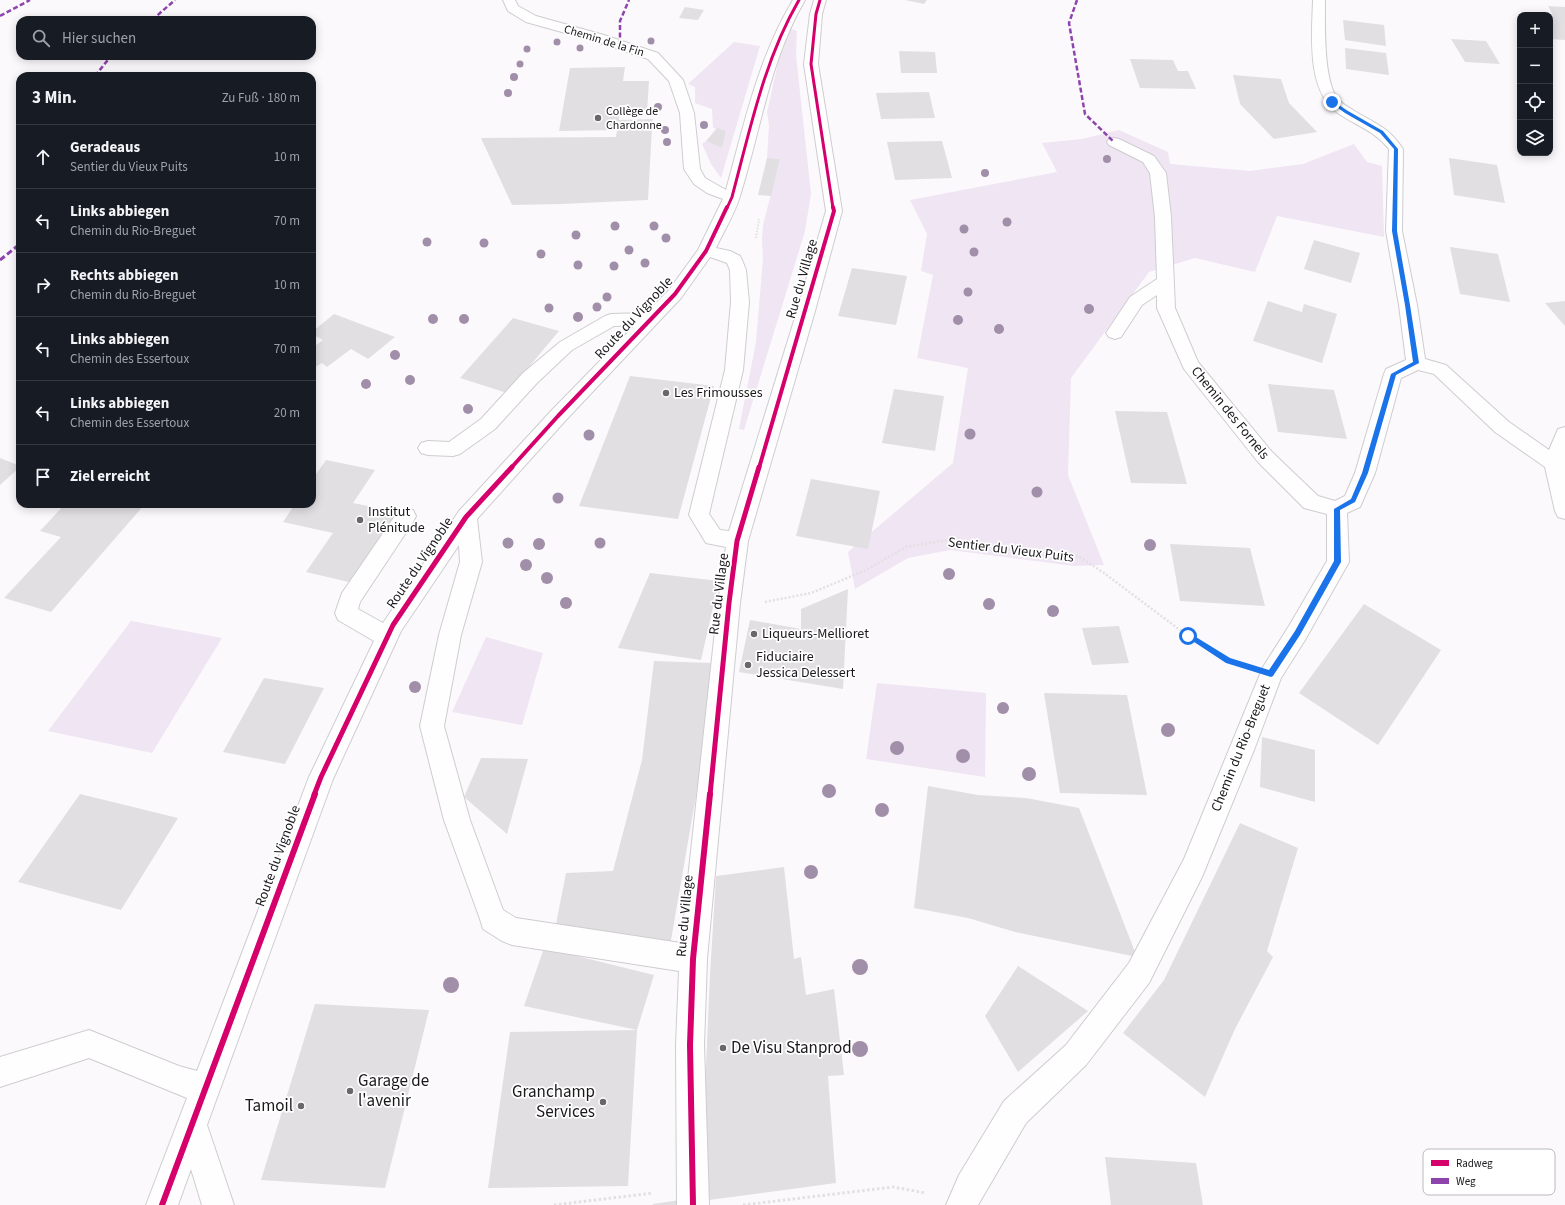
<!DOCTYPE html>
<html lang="de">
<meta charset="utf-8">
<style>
body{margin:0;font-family:"Source Sans 3",sans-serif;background:#242831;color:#f1f3f6}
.controls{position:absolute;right:12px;top:12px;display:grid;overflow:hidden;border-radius:8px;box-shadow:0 2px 10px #0003}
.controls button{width:36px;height:36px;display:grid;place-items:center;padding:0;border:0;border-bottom:1px solid #363941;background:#171b24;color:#f1f3f6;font:20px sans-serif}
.stop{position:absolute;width:12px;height:12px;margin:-9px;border:3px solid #1a73e8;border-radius:50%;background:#fff}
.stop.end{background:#1a73e8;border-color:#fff;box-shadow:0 1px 4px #0008}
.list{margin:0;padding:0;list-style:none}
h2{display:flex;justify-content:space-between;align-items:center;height:52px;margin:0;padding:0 16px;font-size:17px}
h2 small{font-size:13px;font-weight:400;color:#9ea1a6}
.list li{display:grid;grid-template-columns:26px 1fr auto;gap:12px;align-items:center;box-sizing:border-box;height:64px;padding:0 16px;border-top:1px solid #363941}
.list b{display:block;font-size:15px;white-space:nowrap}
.list p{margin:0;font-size:13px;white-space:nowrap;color:#9ea1a6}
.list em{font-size:13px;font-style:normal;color:#9ea1a6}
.icon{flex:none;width:22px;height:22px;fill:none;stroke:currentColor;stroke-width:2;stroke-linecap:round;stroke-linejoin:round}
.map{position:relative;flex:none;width:1565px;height:1205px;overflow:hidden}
.search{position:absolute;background:#171b24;box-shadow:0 2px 10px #0003;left:16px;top:16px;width:300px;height:44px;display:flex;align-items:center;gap:10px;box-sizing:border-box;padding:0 14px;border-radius:12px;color:#9ea1a6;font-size:15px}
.panel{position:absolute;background:#171b24;box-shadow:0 2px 10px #0003;left:16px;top:72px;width:300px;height:436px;border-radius:12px}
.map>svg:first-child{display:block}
</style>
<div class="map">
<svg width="1565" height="1205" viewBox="0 0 1565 1205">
<rect width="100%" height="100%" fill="#fcf9fd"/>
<path fill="#efe5f3" d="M791 29 797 31 796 55 811 194 805 231 744 430 739 429 756 342 763 258 762 239 763 225 780 159 767 158 769 125 767 112 778 63Z
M734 42 760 46 721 178 711 164 702 144 706 141 722 148 726 131 713 128 712 109 695 103V87L688 84Z
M1119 130 1168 152 1170 164 1250 171 1303 164 1354 144 1367 162 1382 166 1384 237 1277 216 1255 272 1195 258 1149 272 1071 378 1068 475 1104 565 1074 566 950 550 908 558 855 589 848 552 953 463 968 368 917 358 933 275 921 271 927 234 910 200 1057 172 1042 143 1082 139Z
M131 621 222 638 152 753 48 731Z
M486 637 543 653 522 725 452 712Z
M877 683 986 693 985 777 866 759Z"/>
<path fill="#e1dfe2" d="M905 0H927L924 4Z
M1548 6 1565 7V40L1551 39 1550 37V15H1553Z
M685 7 704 10 698 20 679 18Z
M1343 20 1384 25 1386 46 1345 40Z
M1451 39 1486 41 1500 64 1465 62Z
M1345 48 1386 53 1389 75 1346 69Z
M899 51 935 52 937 73H901Z
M1130 59 1173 60 1178 71H1188L1196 89 1140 88Z
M625 67 623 81H649L647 112H619V120L653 119 652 122H660L659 127H652L648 200 561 204 512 205 481 138 616 137 617 130 559 131 570 68Z
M1233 75 1281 79 1289 103 1317 132 1274 139 1240 104Z
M929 92 935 118 881 119 876 93Z
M717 128 726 131 722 148 706 141Z
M942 141 952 178 895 180 887 142Z
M767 158 780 159 771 196 758 195Z
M1449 158 1497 165 1505 203 1454 195Z
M1314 240 1360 253 1351 283 1304 269Z
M1450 247 1498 254 1510 302 1460 294Z
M852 268 907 276 896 325 838 316Z
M1268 301 1302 312 1304 304 1337 314 1322 363 1253 341Z
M1565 301V326L1545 303Z
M334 314 395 337 368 359 351 349 327 367 322 363 312 369V348L323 340 312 334V332Z
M513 318 559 331 507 393 460 378Z
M630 376 714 386 678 519 579 506Z
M1268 384 1334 390 1347 439 1278 432Z
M894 389 944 396 935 451 882 443Z
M1115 411 1167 412 1187 484 1131 483Z
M0 458 20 466V467L0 485Z
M326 460 375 470 353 503 398 512 353 583 306 572 333 533 283 522 295 504H312V480Z
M811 479 880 491 868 549 796 536Z
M65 504H145L51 612 4 598 61 537 40 531Z
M1170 544 1250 548 1265 606 1180 601Z
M650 573 719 581 701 660 618 648Z
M848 589 843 689 739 672 750 620 801 629V609Z
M1364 604 1441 650 1378 745 1299 693Z
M1119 626 1129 663 1092 665 1082 628Z
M654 661 712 663 702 761 670 946 555 929 566 873 613 871 642 760Z
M264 678 324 688 285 764 223 752Z
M1044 693 1127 695 1147 795 1060 793Z
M1262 737 1315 750V802L1260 787Z
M481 758 528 759 507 834 464 797Z
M928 786 978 795 1026 798 1079 808 1137 957 1015 932 968 918 914 908Z
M80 794 178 818 121 910 18 882Z
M1240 823 1298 848 1267 951 1273 957 1235 1029 1205 1097 1123 1033 1164 980Z
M784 867 794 959 801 957 806 995 834 989 844 1075 828 1076 836 1183 709 1200 705 1088 710 975 716 876Z
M544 948 654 975 637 1030 628 1186 488 1188 510 1032 637 1030 524 1006Z
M1018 966 1088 1011 1018 1072 985 1016Z
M315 1004 429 1010 385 1188 261 1180Z
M1105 1157 1196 1163 1203 1205H1111Z
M687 1199 686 1205H653V1204Z"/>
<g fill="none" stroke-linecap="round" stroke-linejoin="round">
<defs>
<path id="minor" d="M503 0H515L518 6 536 16 604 35 658 53 683 80 694 113 700 169 705 178 726 190C744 125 758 58 793 0H805C769 62 761 129 740 196 735 213 724 231 716 248L730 251 740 256 742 260 746 270 749 302 743 370 709 514 720 530 729 531 797 311 826 211 804 64 810 14 814 0H826L822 14 818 64 842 211 815 311 748 541 740 603 707 959 704 1045 709 1205H677L676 1045 679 971 512 945 502 941 483 929 480 919 444 820 420 726 439 635 460 562 459 545 401 631 333 779 207 1125 234 1205H202L191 1169 178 1205H146L187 1098 89 1058 0 1087V1057L89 1030 179 1066 197 1071 309 777 374 641 338 620 335 613 342 593 399 510 406 508 413 510 416 516 413 522 360 602 358 609 383 623 459 511 551 411 635 325 614 326 572 350 537 383 495 429 460 454 453 456 428 455 421 453 418 448 421 443 428 441 449 442 481 419 523 373 560 342 605 316 611 314 646 313 669 290 698 250 723 199 707 193 694 184 684 169 680 113 669 81 648 59 594 41 526 22 508 11ZM710 257 727 263 730 270 731 302 725 370 689 515 706 543 726 547 718 603 681 943 516 918 503 910 470 820 444 726 461 635 482 562 477 519 565 421 681 298Z
M1313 0H1325C1325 24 1323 81 1338 99 1342 104 1348 107 1353 110 1375 124 1388 126 1403 149L1402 231 1417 305 1425 359 1446 365 1509 422 1549 450 1558 429 1565 427V519L1558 517 1555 511 1545 467 1495 432 1434 374 1418 370 1401 378 1375 473 1360 507 1347 513 1349 562 1305 640 1281 678 1254 750 1202 877 1149 983 1086 1065 1026 1123 978 1205H946L959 1175 1004 1101 1066 1045 1129 963 1184 859 1263 667 1289 626 1327 561V514L1304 508 1258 462 1184 369 1157 308V295L1142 305 1121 337 1115 339 1109 337 1106 333 1130 297 1157 279 1155 217 1150 173 1143 162 1109 145 1107 142 1109 139 1114 138 1119 139 1154 156 1166 173 1171 217 1175 308 1198 362 1272 452 1318 496 1335 501 1345 496 1355 473 1384 374 1386 369 1406 360 1399 305 1386 231 1389 149C1373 130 1359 127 1339 114 1306 92 1312 35 1313 0Z"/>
</defs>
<use href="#minor" stroke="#cecccf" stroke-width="2"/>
<path stroke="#e2e0e2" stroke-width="2" stroke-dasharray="1.5 1.5" stroke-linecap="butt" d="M756 238 759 219"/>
<path stroke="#e2e0e2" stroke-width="2.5" stroke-dasharray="2 2" stroke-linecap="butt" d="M765 602 811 593 864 571 906 547 947 540 1011 550 1078 556 1104 573 1188 636 1228 661 1238 664"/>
<path stroke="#e2e0e2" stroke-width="3" stroke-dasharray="2.5 2.5" stroke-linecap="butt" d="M554 1205 653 1193
M743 1205 893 1187 926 1193"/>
<use href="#minor" fill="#fffeff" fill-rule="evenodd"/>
<path stroke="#8e44ad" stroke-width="2.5" stroke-dasharray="5 2.5" stroke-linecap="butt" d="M1077 0 1069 23 1085 114 1114 142
M0 16 30 0
M152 20 175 0
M620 45V21L629 0
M95 76 111 56"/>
<path stroke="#8e44ad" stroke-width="3" stroke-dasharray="6 3" stroke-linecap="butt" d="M0 260 20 244"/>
<defs>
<path id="cycleway-far3" d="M820 0 816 14 811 64 833 208
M727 208 732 197C750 130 764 60 799 0"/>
<path id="cycleway-far2" d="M511 468 558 416 675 294 706 251 727 207
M759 468 834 211 833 207"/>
<path id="cycleway-far1" d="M314 795 321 777 393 625 466 517 512 467
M710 795 729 603 737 541 759 467"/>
<path id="cycleway" d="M162 1205 315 794
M693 1205 690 1045 693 959 710 794"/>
</defs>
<use href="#cycleway-far3" stroke="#fff" stroke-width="4.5"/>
<use href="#cycleway-far2" stroke="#fff" stroke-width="6"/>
<use href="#cycleway-far1" stroke="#fff" stroke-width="8"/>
<use href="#cycleway" stroke="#fff" stroke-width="9"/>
<use href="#cycleway-far3" stroke="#d6006c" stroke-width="3"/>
<use href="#cycleway-far2" stroke="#d6006c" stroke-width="4"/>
<use href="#cycleway-far1" stroke="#d6006c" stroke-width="5"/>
<use href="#cycleway" stroke="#d6006c" stroke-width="6"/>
</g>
<g fill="#a18ea8">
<circle cx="651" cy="41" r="3.5"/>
<circle cx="557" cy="42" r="3.5"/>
<circle cx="580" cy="48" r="3.5"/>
<circle cx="527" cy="49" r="3.5"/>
<circle cx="520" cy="64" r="3.5"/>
<circle cx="514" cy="77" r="4"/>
<circle cx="508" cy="93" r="4"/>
<circle cx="658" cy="107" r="4"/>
<circle cx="704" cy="125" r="4"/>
<circle cx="665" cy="130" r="4"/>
<circle cx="667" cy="142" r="4"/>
<circle cx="1107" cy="159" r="4"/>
<circle cx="985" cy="173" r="4"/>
<circle cx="1007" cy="222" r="4.5"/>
<circle cx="615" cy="226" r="4.5"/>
<circle cx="654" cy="226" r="4.5"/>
<circle cx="964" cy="229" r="4.5"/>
<circle cx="576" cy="235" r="4.5"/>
<circle cx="666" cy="238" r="4.5"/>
<circle cx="427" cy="242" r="4.5"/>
<circle cx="484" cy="243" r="4.5"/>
<circle cx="629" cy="250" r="4.5"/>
<circle cx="974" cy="252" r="4.5"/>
<circle cx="541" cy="254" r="4.5"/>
<circle cx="645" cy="263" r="4.5"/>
<circle cx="578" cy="265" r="4.5"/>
<circle cx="614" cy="266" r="4.5"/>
<circle cx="968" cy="292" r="4.5"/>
<circle cx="607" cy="297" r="4.5"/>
<circle cx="597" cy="307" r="4.5"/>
<circle cx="549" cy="308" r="4.5"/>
<circle cx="1089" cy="309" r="5"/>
<circle cx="578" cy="317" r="5"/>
<circle cx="433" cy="319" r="5"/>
<circle cx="464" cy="319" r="5"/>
<circle cx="958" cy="320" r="5"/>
<circle cx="999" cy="329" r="5"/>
<circle cx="395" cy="355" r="5"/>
<circle cx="410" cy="380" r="5"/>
<circle cx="366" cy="384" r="5"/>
<circle cx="468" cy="409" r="5"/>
<circle cx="970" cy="434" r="5.5"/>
<circle cx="589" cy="435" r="5.5"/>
<circle cx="1037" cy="492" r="5.5"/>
<circle cx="558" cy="498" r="5.5"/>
<circle cx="508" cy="543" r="5.5"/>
<circle cx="600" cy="543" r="5.5"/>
<circle cx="539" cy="544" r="6"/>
<circle cx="1150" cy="545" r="6"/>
<circle cx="526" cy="565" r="6"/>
<circle cx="949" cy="574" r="6"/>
<circle cx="547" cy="578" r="6"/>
<circle cx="566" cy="603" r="6"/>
<circle cx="989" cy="604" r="6"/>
<circle cx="1053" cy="611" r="6"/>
<circle cx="415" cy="687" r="6"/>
<circle cx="1003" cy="708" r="6"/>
<circle cx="1168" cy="730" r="7"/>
<circle cx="897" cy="748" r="7"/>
<circle cx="963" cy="756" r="7"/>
<circle cx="1029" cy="774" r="7"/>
<circle cx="829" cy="791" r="7"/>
<circle cx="882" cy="810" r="7"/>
<circle cx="811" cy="872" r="7"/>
<circle cx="860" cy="967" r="8"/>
<circle cx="451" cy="985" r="8"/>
<circle cx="860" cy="1049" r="8"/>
</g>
<path fill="#1a73e8" d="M1331 101H1333L1348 111 1383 131 1398 149 1397 231 1410 305 1419 363 1396 375 1368 473 1355 502 1340 510 1341 562 1300 635 1273 676 1271 677 1226 663 1185 636 1188 633 1191 634 1230 658 1269 670 1295 631 1334 561V509L1351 499 1362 473 1391 374 1413 362 1405 305 1392 231 1394 149 1380 133 1345 113 1331 103Z"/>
<g fill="#69676a" stroke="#fff" stroke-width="1.5">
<circle cx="598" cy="118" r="4"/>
<circle cx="666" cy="393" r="4"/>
<circle cx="360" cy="520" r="4"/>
<circle cx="754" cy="634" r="4"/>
<circle cx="748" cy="665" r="4"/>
<circle cx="723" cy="1048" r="4"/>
<circle cx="350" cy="1091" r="4"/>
<circle cx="603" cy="1102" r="4"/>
<circle cx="301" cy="1106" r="4"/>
</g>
<g text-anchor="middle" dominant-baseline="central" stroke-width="3.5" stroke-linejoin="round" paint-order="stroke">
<g font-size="12" fill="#1a181b" stroke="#fff">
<text transform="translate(604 41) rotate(17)">Chemin de la Fin</text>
</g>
<g font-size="12" fill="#1a181b" stroke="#fff" text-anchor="start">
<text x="606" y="111">Collège de<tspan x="606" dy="14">Chardonne</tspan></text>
</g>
<g font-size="14" fill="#1a181b" stroke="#fff">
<text transform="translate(802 279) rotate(-74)">Rue du Village</text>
<text transform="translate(634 318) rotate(-47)">Route du Vignoble</text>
<text transform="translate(1230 413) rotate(51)">Chemin des Fornels</text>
<text transform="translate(1011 550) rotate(7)">Sentier du Vieux Puits</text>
<text transform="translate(420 563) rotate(-56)">Route du Vignoble</text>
<text transform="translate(719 594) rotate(-83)">Rue du Village</text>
<text transform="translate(1241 748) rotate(-68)">Chemin du Rio-Breguet</text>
<text transform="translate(278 856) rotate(-70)">Route du Vignoble</text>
<text transform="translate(685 916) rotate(-85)">Rue du Village</text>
</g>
<g font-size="14" fill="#1a181b" stroke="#fff" text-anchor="start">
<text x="674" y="393">Les Frimousses</text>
<text x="368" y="512">Institut<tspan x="368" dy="16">Plénitude</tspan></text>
<text x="762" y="634">Liqueurs-Mellioret</text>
<text x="756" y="657">Fiduciaire<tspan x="756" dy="16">Jessica Delessert</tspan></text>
</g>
<g font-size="17" fill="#1a181b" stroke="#fff" text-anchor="start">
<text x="731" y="1048">De Visu Stanprod</text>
<text x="358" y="1081">Garage de<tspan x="358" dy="20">l'avenir</tspan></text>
<text x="595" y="1092" text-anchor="end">Granchamp<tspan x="595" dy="20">Services</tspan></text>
<text x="293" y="1106" text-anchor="end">Tamoil</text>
</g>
</g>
<rect x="1423" y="1149" width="132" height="46" rx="6" fill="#fff" stroke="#bababb" stroke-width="1"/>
<rect x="1431" y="1160" width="18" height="6" fill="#d6006c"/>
<rect x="1431" y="1178" width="18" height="6" fill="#8e44ad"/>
<g font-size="11" fill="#1a181b">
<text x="1456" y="1167">Radweg</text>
<text x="1456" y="1185">Weg</text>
</g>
</svg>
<div class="controls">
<button>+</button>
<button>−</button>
<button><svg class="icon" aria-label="locate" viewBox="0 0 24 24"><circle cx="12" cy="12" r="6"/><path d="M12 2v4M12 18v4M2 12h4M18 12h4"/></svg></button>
<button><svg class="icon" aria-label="layers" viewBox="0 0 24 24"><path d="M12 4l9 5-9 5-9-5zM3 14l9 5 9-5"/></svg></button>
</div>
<div class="stop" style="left:1188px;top:636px"></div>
<div class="stop end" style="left:1332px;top:102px"></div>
<div class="search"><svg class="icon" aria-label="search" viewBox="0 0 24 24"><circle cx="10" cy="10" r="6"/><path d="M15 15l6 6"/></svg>Hier suchen</div>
<section class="panel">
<h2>3 Min.<small>Zu Fuß · 180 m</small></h2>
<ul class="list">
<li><svg class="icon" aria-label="ahead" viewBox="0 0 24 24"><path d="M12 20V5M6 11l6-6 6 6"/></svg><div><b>Geradeaus</b><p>Sentier du Vieux Puits</p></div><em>10 m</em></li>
<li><svg class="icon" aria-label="left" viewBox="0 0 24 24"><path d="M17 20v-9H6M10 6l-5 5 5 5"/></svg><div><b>Links abbiegen</b><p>Chemin du Rio-Breguet</p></div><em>70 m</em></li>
<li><svg class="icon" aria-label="right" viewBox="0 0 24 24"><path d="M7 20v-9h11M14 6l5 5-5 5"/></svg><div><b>Rechts abbiegen</b><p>Chemin du Rio-Breguet</p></div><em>10 m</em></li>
<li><svg class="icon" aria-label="left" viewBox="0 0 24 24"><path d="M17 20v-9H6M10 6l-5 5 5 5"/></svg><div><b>Links abbiegen</b><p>Chemin des Essertoux</p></div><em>70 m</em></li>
<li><svg class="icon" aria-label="left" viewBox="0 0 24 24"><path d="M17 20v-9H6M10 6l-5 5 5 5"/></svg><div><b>Links abbiegen</b><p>Chemin des Essertoux</p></div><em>20 m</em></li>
<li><svg class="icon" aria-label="arrive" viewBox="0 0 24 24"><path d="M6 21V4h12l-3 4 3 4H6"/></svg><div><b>Ziel erreicht</b></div></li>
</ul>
</section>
</div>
